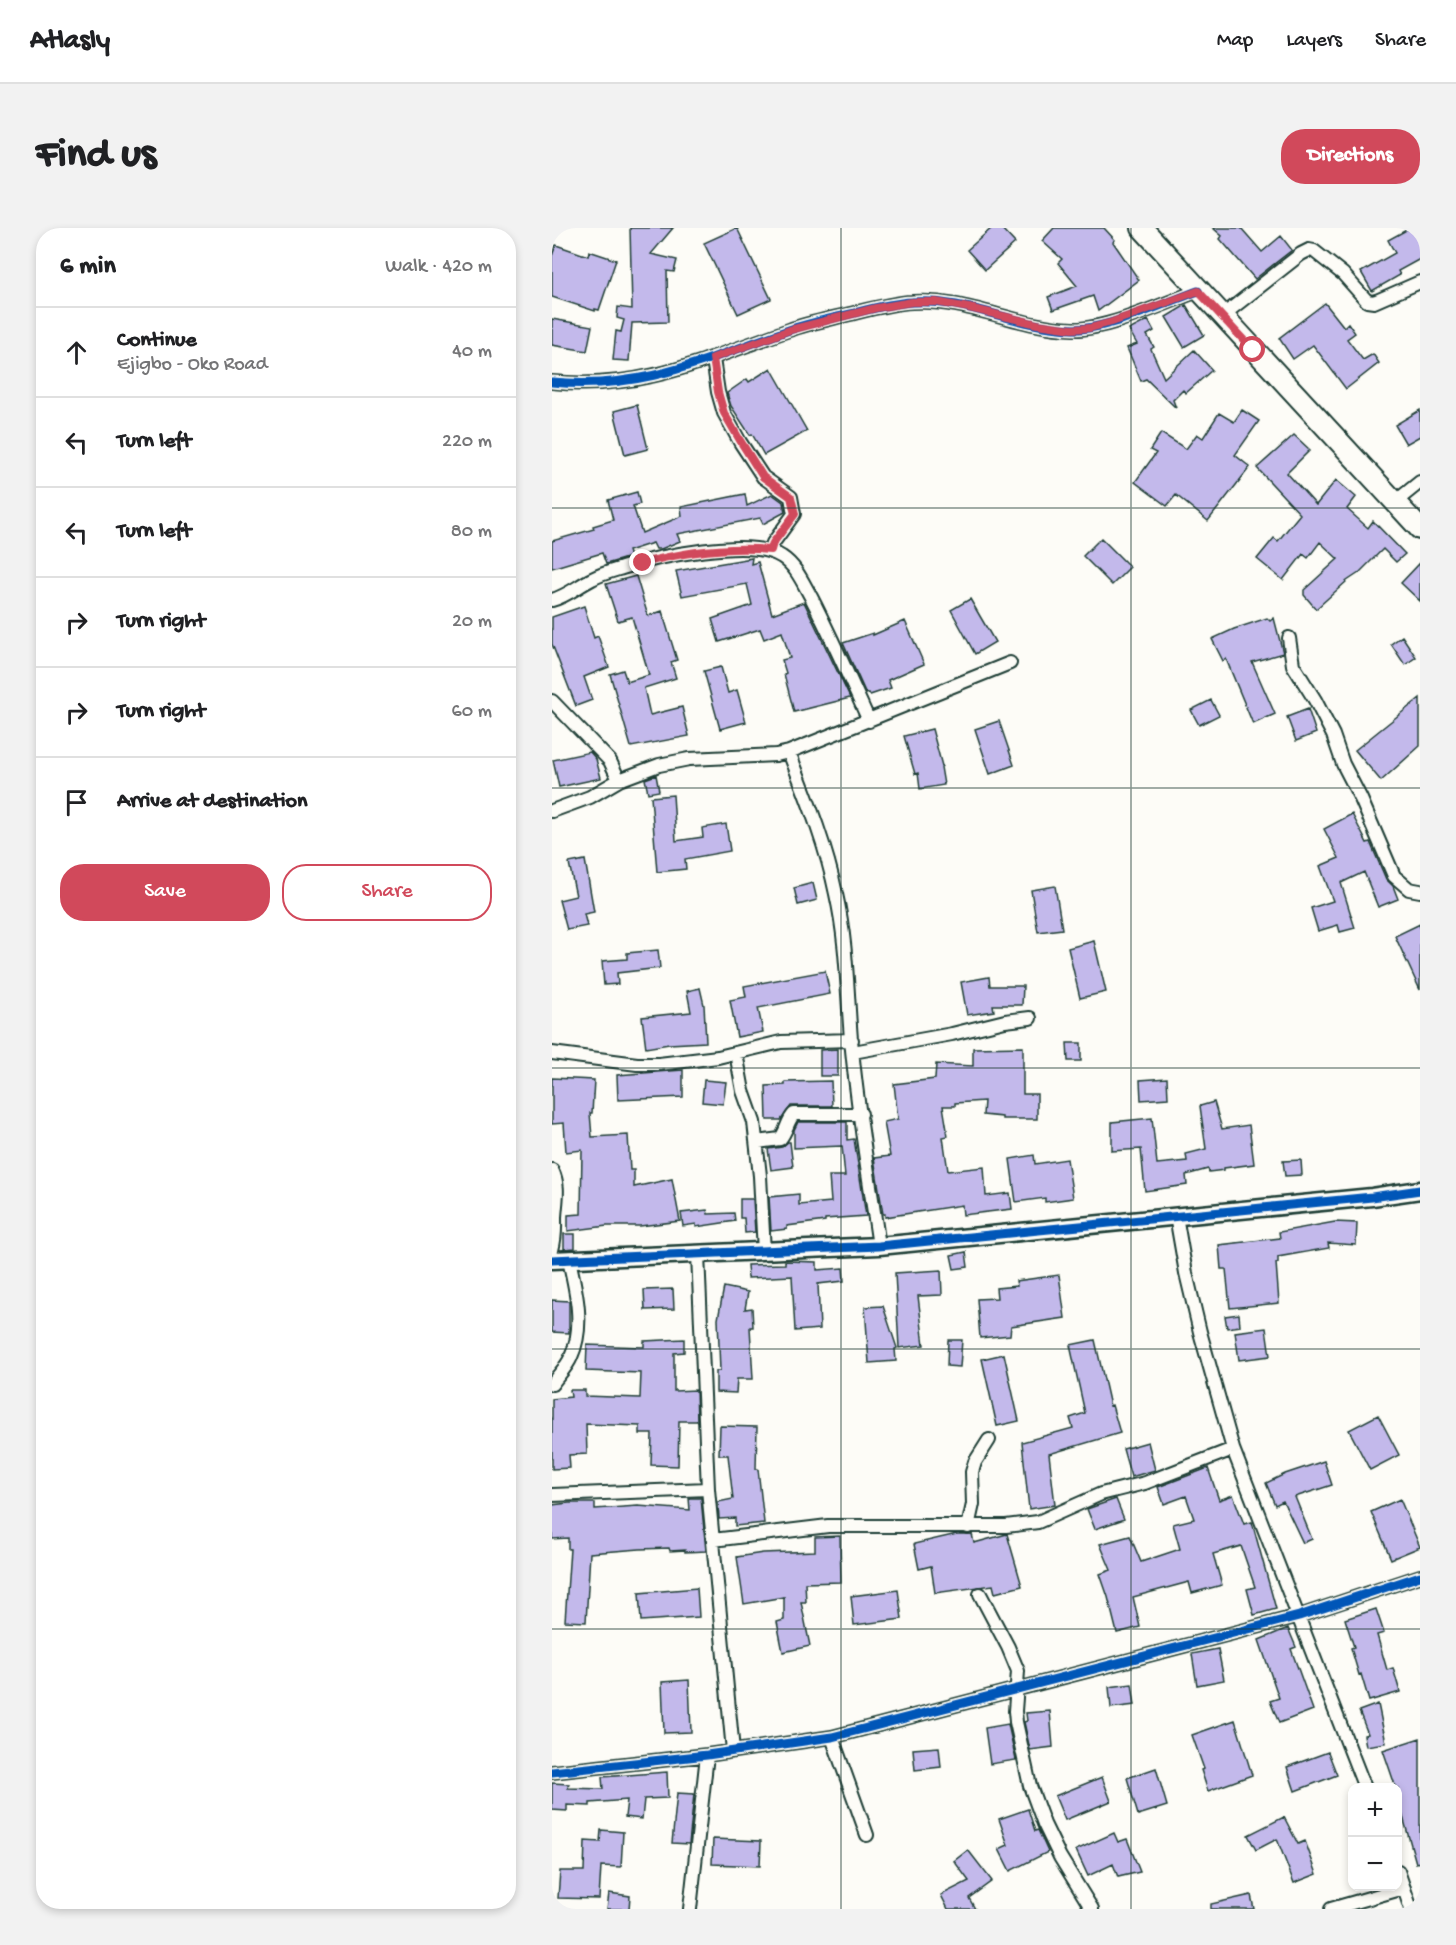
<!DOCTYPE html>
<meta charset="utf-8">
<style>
body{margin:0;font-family:"Gochi Hand",sans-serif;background:#f2f2f2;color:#202124}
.controls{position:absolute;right:18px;bottom:18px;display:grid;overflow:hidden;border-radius:12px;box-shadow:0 3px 9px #0003}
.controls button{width:54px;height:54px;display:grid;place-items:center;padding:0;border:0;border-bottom:2px solid #e0e0e0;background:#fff;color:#202124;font:30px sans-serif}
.stop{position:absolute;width:18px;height:18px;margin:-14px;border:4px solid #d1495b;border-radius:50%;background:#fff}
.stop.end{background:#d1495b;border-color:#fff;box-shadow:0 2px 6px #0008}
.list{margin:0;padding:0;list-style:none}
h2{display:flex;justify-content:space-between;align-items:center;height:78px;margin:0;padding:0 24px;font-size:26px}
h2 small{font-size:20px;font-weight:400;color:#757577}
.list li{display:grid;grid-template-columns:39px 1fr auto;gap:18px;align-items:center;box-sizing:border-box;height:90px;padding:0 24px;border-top:2px solid #e0e0e0}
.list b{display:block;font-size:22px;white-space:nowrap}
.list p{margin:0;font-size:20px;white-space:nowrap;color:#757577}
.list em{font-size:20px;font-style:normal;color:#757577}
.actions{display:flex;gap:12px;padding:18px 24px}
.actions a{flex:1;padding:14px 0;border:2px solid #d1495b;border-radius:24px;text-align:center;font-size:21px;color:#d1495b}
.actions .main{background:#d1495b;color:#fff}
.icon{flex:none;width:33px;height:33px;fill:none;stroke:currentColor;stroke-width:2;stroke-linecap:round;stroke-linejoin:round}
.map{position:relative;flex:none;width:868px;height:1681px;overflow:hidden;border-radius:24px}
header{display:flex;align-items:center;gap:36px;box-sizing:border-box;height:84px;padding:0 30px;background:#fff;border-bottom:2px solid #e0e0e0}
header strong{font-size:28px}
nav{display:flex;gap:33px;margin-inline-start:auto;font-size:21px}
.intro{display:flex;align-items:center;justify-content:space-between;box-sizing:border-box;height:144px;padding:0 36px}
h1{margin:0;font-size:42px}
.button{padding:15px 27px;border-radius:24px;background:#d1495b;color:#fff;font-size:21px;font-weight:700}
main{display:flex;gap:36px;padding:0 36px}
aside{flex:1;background:#fff;border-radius:24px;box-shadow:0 3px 9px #0003}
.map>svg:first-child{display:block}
</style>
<header>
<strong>Atlasly</strong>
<nav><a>Map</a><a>Layers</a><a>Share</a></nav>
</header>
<div class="intro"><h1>Find us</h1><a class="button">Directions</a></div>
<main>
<aside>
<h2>6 min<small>Walk · 420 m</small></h2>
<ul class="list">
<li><svg class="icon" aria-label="ahead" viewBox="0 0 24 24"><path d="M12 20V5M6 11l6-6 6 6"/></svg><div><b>Continue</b><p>Ejigbo - Oko Road</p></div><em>40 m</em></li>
<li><svg class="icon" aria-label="left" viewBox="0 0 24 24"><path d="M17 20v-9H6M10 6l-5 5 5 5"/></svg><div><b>Turn left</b></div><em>220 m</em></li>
<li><svg class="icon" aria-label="left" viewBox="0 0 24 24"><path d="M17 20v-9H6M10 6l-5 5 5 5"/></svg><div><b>Turn left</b></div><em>80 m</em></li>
<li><svg class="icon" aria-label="right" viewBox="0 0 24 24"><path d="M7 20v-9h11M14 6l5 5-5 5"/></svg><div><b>Turn right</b></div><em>20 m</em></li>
<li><svg class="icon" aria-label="right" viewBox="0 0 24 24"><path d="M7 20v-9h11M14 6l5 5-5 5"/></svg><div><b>Turn right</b></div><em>60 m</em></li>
<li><svg class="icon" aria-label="arrive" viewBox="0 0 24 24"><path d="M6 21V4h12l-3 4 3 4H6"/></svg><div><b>Arrive at destination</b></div></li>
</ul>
<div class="actions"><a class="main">Save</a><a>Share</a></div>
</aside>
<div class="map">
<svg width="868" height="1681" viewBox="0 0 868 1681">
<rect width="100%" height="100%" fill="#fdfcf7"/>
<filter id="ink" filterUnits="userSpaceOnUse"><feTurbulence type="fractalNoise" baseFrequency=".0167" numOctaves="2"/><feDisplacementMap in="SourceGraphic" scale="12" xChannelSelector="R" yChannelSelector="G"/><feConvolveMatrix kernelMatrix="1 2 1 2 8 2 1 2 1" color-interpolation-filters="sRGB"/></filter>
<g filter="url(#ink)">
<path fill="#c3b9eb" stroke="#1f3d34" stroke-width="1.5" d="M78 0H121L99 26 125 32 122 44 115 43 116 94 80 95 77 133 61 132 64 103 69 104 72 92 65 90 66 79 80 81Z
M185 0 219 71 186 86 152 15Z
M440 0H449L463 15 433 42 415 22Z
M502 0H552L563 12 561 14 587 52 546 83 541 68 501 82 496 69 525 58 506 35 510 31 490 13Z
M661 0H689L710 24 729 8 740 22 703 51 668 11 670 8Z
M858 0H868V31L846 43 848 47 820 63 809 44 843 25 836 12Z
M4 17 36 28 37 23 64 32 47 82 43 81V83L0 69V28Z
M773 75 792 99 796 95 803 105 795 111 811 132 821 126 827 135 794 161 761 117 741 131 727 110Z
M634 77 652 107 632 119 614 89Z
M0 91 40 98 35 123 0 117Z
M596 92 602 103 595 107 602 119 599 121 612 150 642 122 660 142 634 165 631 162 621 172 624 180 594 151 589 153 575 120 585 116 577 102Z
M219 140 255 203 212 227 200 206 198 207 179 178 175 165 195 151 197 154Z
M85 177 96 221 73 227 62 183Z
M690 182 707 193 683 227 698 239 656 293 624 267 615 278 583 254 604 225 598 222 609 205 634 221 645 206 651 210 667 185 682 194Z
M868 182V208L854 216 843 197Z
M742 207 758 222 735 245 764 277 784 252 804 269 795 281 816 300 821 293 853 326 844 334 831 321 807 345 795 353 764 381 752 367V362L786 331 768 314 756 330 751 326 731 352 705 331 722 310 726 313 748 286 705 240Z
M85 264 88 276 81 278 90 305 130 288 129 279 193 266 195 278 220 266 231 274 233 284 211 296 208 290 125 306 128 313 109 321H104L101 315 76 323 78 329 54 336 50 325 0 340V313L42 301 41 298 61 292 56 272Z
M549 310 578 339 560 357 531 328Z
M200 330 199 336 206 334 220 386 252 374 298 470 242 484 232 446 234 445 230 432 238 430 230 404 212 411 208 401 167 414 160 391 200 377 195 356 130 368 124 343Z
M868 335V373L849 355Z
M84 348 96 388 110 383 125 432 119 434 124 450 92 460 98 487 130 479 137 508 79 519 58 446 71 442 75 454 97 447 80 389 66 393 54 356Z
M418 371 443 414 423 426 399 382Z
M32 378 42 410 46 408 57 439 32 449 40 472 24 478 0 416V389Z
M715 390 718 393 722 390 731 425 700 434 723 486 701 496 674 431 671 433 660 411 682 401Z
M353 393 372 436 336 452 339 460 318 467 317 465 314 466 291 415 321 405V407Z
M850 408 864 429 853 437 839 416Z
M169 439 176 465 185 462 194 494 168 501 152 443Z
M868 470V518L829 553 803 522Z
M659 472 667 487 647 497 639 482Z
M756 481 764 505 744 513 735 489Z
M447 493 462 537 438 546 423 501Z
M380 501 390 538 389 539 392 557 368 561 366 545 363 546 352 508Z
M38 524 44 531 49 550 7 559 1 532Z
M104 547 107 563 96 565 93 551Z
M121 567 124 613 151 609 150 600 174 596 178 623 133 631 134 641 105 644 99 569Z
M800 586 815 615 818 614 834 651 841 658 846 671 826 679 812 644 789 655 803 700 788 704 786 697 766 703 759 680 781 673 768 638 787 630 772 601Z
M33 632 42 684 32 686 35 698 15 702 7 672 24 668 17 635Z
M261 655 265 672 246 677 242 660Z
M503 658 510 701 486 704 479 662Z
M868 696V762L843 708Z
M542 713 554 764 528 770 516 720Z
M106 722 108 740 65 745 66 756 52 757 50 733 75 731V725Z
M273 743 278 766 206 780 211 804 185 809 178 772 194 769 192 758Z
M437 749 438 758H471L470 777H441L442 783 415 787 409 754Z
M148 760 152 777 154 814 117 816 94 820 90 789 139 784 135 763Z
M515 815H529V833H516Z
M471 819V866H485V891H450V889L431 887 432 873 403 875V878H391L396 908 391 909 396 943 432 939 434 968 458 965 460 981 411 987 410 977 333 989V986H331L322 930 338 928 332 894 346 891 342 856 383 851 384 836 421 838V820Z
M286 821V848H268V822Z
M131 842V869L66 872 65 847Z
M0 850 42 852 40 885H38L40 909 76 907 78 942H82V959L120 951 128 993 88 998H55L16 1003V987L29 986 30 922 14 924 12 895 0 896Z
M615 850 616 870 589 872 588 852Z
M152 852 174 854 171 876 150 874Z
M279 853 280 878H239L229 892H215L214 858 233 857V854Z
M662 874 670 901 697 897 702 936 672 940V942L657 944 656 941 634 947 635 957 593 963 589 921 560 923V894L600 890 605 936 635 933 634 926 654 921 648 878Z
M246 894H295V912L302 911 314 988 273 991V993L235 998V1001L219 1003 217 969 247 966V977L279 974 277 948H293L290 918 242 920V902Z
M236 914H238L241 939 219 942 216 921 230 919Z
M482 927 483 936 515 931 521 970 493 974V970L464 974 458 931Z
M749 932 750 947 733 948 731 933Z
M188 971H201L203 1004 193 1005 192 990H188Z
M155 982 156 986 182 985 183 993 144 999V996L131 998 129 985Z
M783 994 805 995 804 1017 776 1015 777 1020 726 1029V1035H724L727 1075 678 1080 674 1041H669L667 1017 728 1010 727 1004Z
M12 1006H23V1020L12 1021Z
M414 1024 416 1039 402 1041 399 1027Z
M233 1033 265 1034V1042L291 1040 292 1053 266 1056 268 1101 243 1103 240 1048 196 1050 195 1037 233 1036Z
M389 1042 390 1067 366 1068 372 1117 347 1120 343 1045Z
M507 1047 513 1090 459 1098 458 1107 428 1110 425 1071 445 1070 444 1060 465 1058 464 1053Z
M172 1059 196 1064 193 1081 200 1080 201 1099H198L201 1151H185L184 1165 164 1164V1143H168L166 1091Z
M121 1061 122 1081 93 1082 92 1062Z
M0 1072 17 1073V1105L0 1104Z
M331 1078 345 1120 343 1121 344 1133 317 1135 313 1079Z
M687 1086 688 1098 675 1100 673 1088Z
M714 1100 718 1128 687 1132 683 1104Z
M132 1111V1124L122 1125V1163L144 1162 145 1193H127L126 1238 99 1237 100 1206H88V1198L34 1196 35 1226 17 1227 18 1240 0 1241V1171L19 1169 18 1162H33V1168L88 1170 89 1145 34 1143 35 1117 92 1119V1113Z
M396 1112H410L408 1139 395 1138Z
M543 1112 558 1178 560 1177 568 1205 497 1226 503 1277 477 1281 470 1214 521 1200 518 1190 533 1185 518 1117Z
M452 1126 467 1193 445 1198 430 1131Z
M826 1187 847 1227 818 1242 797 1202Z
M168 1198 205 1199 204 1241H206L212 1295 183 1298V1290L167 1291 166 1274 181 1271 176 1227H167Z
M596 1214 603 1242 579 1249 571 1221Z
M772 1233 780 1257 743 1269 760 1311 751 1315 731 1273 723 1277 714 1255 733 1246Z
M656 1240 667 1272 681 1267 692 1296 700 1294 724 1381 702 1387 695 1361 703 1359 689 1318 661 1326 670 1357 640 1365 637 1354 581 1369 588 1399 565 1405 556 1369 548 1346 559 1342 548 1316 578 1308 589 1334 628 1321 621 1296 642 1291 634 1268 612 1276 606 1259Z
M137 1270H149L154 1323 133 1324V1322L118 1323 117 1320 88 1321 38 1325 34 1394 13 1393 18 1321H16V1310L0 1311V1277L17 1275H43V1281L86 1278 138 1282Z
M564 1271 572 1291 543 1301 535 1281Z
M848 1271 868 1319 839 1331 819 1284Z
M405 1306H420L422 1315 455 1306 470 1358 443 1365 441 1357 383 1365 379 1338 367 1341 362 1316Z
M288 1308 289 1354 253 1355 254 1374H249L258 1418 231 1424 225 1394 232 1392V1369L192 1376 185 1329 211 1325 263 1323V1309Z
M145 1360 147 1389 89 1393 87 1365Z
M346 1362 350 1391 302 1397 299 1368Z
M824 1381 832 1405 825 1407 835 1442 841 1440 848 1464 817 1473 809 1446 807 1447 799 1420 802 1419 793 1391Z
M736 1400 744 1419 739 1421 761 1482 727 1495 718 1473 727 1470 707 1412Z
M666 1421 672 1452 645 1457 640 1426Z
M137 1452 139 1504 112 1505 110 1454Z
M580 1456 583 1477 559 1480 557 1459Z
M826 1476 834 1515 814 1518 812 1507 816 1506 807 1483Z
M498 1483 501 1519 478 1522 472 1494 475 1493 474 1485Z
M683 1492 700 1547 656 1563 649 1542 652 1541 640 1507Z
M456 1496 464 1532 438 1536 433 1500Z
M868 1510V1634L864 1635 846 1571V1560H844L831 1522Z
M387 1519 389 1539 363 1542 361 1521Z
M776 1524 785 1547 743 1563 735 1539Z
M604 1540 615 1578 586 1587 575 1550Z
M115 1544 116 1570 92 1571 90 1591 73 1589 75 1572 38 1575V1578L15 1577V1583L0 1582V1555L17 1556 16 1560 51 1561 50 1549Z
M550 1549 559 1573 513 1592 503 1568Z
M125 1565 142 1566 137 1616 120 1615Z
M476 1581 483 1603 486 1602 496 1624 458 1643 447 1621 456 1617 447 1591Z
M732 1589 746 1616 753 1613 765 1646 742 1655 725 1611 704 1622 696 1607Z
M49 1602 71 1604 69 1639 49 1638 47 1671 6 1670 8 1643H32L33 1613 48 1614Z
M562 1605 566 1614 575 1611 588 1644 566 1649 561 1636 536 1648 524 1622Z
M161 1611 209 1613 208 1638 160 1636Z
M416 1622 440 1653 417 1670 423 1681H396L389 1667 417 1653 402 1633Z
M57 1665 78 1668 77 1681H55Z
M699 1667 702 1681H659V1676Z"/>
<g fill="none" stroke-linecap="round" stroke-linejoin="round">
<defs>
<path id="minor" d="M670 88 749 26 757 22 762 23 791 46 815 73 822 74 868 54
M161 131 166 164 172 185 188 214 211 249 239 269 242 286 221 315 219 322
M0 154C92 163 153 131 237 102 256 95 278 91 298 86 318 81 340 75 360 74 415 70 466 100 521 101 555 102 613 75 646 63
M842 275 868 254
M0 372C15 368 26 358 40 351 49 346 60 343 70 340 104 329 200 308 230 329 244 338 251 355 259 369 280 410 298 451 317 493
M737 410 741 437 763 472 781 507 791 536 809 571 842 648 857 661 868 663
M0 473 58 533 67 552
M237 524C255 570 274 617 284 666 295 714 295 762 299 811 305 880 317 949 327 1018
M0 583 38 569 67 552 107 537 137 531 224 527 237 524 458 435
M301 824 400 806 453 793 478 790
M0 825 85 836H107L166 829 229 814 300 812
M184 825 191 863 202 894 208 948 212 1024
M205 914 228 911C235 903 235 893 242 886H309
M0 942C8 958 4 972 3 989 3 1002 4 1007 0 1022
M624 988 634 1045 648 1104 681 1221 813 1560
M146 1026 156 1261 181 1523
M0 1156C6 1147 15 1139 19 1129 33 1099 24 1062 17 1032
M0 1267 156 1261
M416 1299 421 1276 420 1244 423 1234 437 1212
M161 1312 276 1298H454L486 1294 549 1266 593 1255 681 1221
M428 1366 456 1419 466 1443 463 1483 464 1494 478 1558 492 1596 508 1629 540 1681
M280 1509 315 1607
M0 1544 155 1527 280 1509 747 1388 868 1348
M846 1643 859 1681
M138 1681 155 1527
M779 1681 852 1660"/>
<path id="tertiary" d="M0 1032 327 1018 820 969 868 962"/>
<path id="primary" d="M590 0 868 301"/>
</defs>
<use href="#minor" stroke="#1f3d34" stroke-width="16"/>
<use href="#tertiary" stroke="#1f3d34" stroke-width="21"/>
<use href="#primary" stroke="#1f3d34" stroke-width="24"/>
<use href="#minor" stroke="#fdfcf7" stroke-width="12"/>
<use href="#tertiary" stroke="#fdfcf7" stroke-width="16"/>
<use href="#primary" stroke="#fdfcf7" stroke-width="20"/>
<defs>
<path id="cycleway" d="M0 154C92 163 153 131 237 102 256 95 278 91 298 86 318 81 340 75 360 74 415 70 466 100 521 101 555 102 613 75 646 63
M0 1032 327 1018 820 969 868 962
M0 1544 155 1527 280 1509 747 1388 868 1348"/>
</defs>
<use href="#cycleway" stroke="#fdfcf7" stroke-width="13"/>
<use href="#cycleway" stroke="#0057b8" stroke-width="9"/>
</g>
</g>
<g fill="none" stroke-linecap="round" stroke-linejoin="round" filter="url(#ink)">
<path stroke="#d1495b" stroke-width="8" d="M91 335C132 324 176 318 219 322L221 315 243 286 239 269 211 249 189 214 172 185 166 164 161 130 238 102 324 80 360 74H384L417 80 485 96 520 101 538 100 560 94 646 63 701 122"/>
</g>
<path fill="none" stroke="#1f3d34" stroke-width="1.5" stroke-opacity="0.55" d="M289 0V1681M579 0V1681M0 280H868M0 560H868M0 840H868M0 1121H868M0 1401H868"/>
</svg>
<div class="controls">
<button>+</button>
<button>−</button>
</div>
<div class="stop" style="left:701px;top:122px"></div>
<div class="stop end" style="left:91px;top:335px"></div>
</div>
</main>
